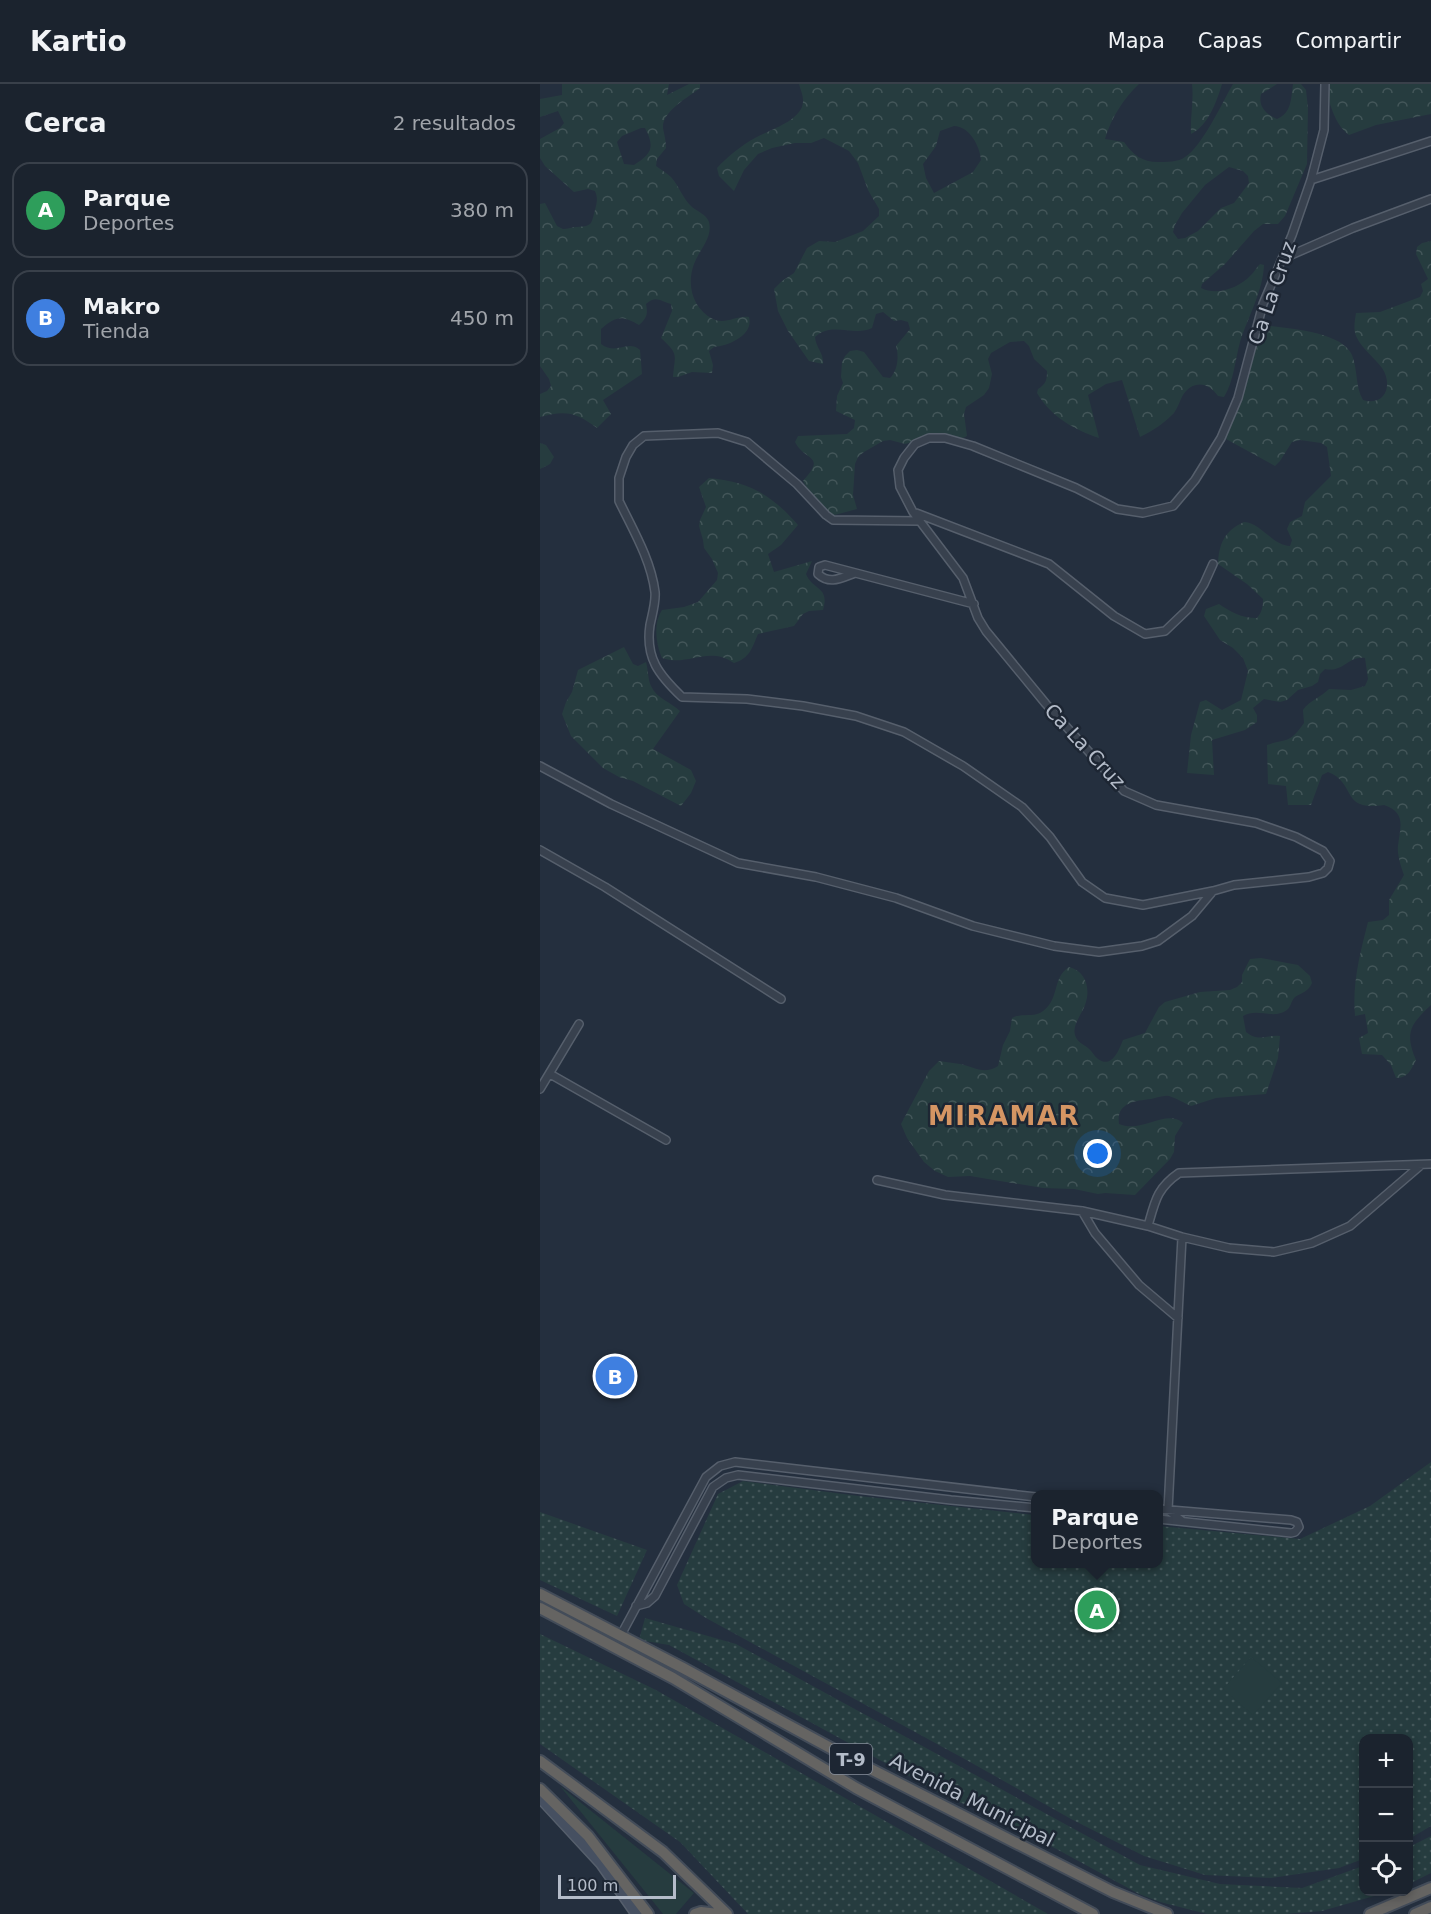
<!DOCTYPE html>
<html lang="es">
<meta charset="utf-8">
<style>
body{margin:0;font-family:"DejaVu Sans",sans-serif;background:#282f3a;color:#f1f3f6}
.controls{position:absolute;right:18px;bottom:18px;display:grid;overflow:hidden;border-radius:12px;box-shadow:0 3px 9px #0003}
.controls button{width:54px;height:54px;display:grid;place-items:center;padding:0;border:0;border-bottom:2px solid #39404a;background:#1b232e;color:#f1f3f6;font:30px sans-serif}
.scale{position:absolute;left:18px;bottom:15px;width:118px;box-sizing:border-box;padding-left:6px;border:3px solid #b4bcc9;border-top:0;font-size:16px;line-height:21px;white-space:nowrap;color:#b4bcc9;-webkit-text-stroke:4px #1d2633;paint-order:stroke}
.you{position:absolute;left:558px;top:1070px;width:21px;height:21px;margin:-15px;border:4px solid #fff;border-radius:50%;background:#1a73e8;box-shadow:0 0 0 9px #1a73e833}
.badge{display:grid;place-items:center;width:39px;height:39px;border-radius:50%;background:#8ab4f8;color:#fff;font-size:20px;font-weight:700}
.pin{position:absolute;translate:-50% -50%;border:3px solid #fff;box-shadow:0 2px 6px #0006}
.popup{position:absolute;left:491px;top:1406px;width:132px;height:78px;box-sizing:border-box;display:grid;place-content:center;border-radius:12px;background:#1b232e;filter:drop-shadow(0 2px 4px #0005);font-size:20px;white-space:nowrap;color:#a0a4aa}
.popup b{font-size:22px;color:#f1f3f6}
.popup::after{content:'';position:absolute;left:50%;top:100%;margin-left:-12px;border:12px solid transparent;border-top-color:#1b232e}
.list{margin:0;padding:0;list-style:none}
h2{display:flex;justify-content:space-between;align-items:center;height:78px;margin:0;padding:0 24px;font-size:26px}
h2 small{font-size:20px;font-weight:400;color:#a0a4aa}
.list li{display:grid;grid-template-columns:39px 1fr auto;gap:18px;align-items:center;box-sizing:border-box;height:96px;margin:0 12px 12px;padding:0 12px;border:2px solid #39404a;border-radius:18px}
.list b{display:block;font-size:22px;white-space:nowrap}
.list p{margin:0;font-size:20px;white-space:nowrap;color:#a0a4aa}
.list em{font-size:20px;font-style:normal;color:#a0a4aa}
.icon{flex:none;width:33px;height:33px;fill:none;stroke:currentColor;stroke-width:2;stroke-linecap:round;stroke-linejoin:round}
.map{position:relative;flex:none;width:891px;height:1830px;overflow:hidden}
header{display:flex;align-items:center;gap:36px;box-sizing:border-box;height:84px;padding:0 30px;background:#1b232e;border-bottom:2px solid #39404a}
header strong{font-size:28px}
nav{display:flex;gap:33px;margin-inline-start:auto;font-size:21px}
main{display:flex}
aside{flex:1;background:#1b232e}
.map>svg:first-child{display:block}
</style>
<header>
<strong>Kartio</strong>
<nav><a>Mapa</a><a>Capas</a><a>Compartir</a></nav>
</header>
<main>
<aside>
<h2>Cerca<small>2 resultados</small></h2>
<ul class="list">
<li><span class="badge" style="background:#2e9e5b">A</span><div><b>Parque</b><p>Deportes</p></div><em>380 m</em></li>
<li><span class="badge" style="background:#3f7fe0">B</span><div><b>Makro</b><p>Tienda</p></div><em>450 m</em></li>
</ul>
</aside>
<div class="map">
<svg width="891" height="1830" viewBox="0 0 891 1830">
<defs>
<pattern id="grass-dots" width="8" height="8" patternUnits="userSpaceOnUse" patternTransform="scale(1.5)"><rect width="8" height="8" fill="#263c3f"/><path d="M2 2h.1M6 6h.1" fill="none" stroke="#435659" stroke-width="1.8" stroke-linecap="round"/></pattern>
<pattern id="forest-crowns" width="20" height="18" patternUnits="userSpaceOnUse" patternTransform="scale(1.5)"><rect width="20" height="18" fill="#263c3f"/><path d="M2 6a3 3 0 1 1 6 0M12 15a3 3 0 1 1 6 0" fill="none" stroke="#435659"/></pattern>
<pattern id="water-rules" width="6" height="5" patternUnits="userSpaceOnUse" patternTransform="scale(1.5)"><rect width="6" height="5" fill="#394c67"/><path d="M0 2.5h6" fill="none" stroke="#53647b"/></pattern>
</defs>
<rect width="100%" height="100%" fill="#242f3e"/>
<path fill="url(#grass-dots)" d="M891 1378V1742L869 1755 868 1654H824L823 1775 799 1784 731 1794 665 1791 604 1772 531 1735 430 1678 166 1534 144 1520 137 1501 178 1410 203 1397 319 1412 495 1431 496 1480H618L619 1442 760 1455 830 1422Z
M0 1428 107 1466 77 1532 0 1496Z
M105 1534 196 1560 600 1781 680 1800 762 1804 823 1782 824 1808H848L782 1827 746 1830H667L620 1818 599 1810 452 1730 413 1716 129 1561 99 1556Z
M0 1550 116 1606 508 1830H208L140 1758 0 1660Z
M891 1752V1789L869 1800V1763Z"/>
<path fill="url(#forest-crowns)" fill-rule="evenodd" d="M22 0H129L127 11 149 0H160V4C149 13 122 27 123 44 124 50 126 56 126 64L117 75 116 82C121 86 127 89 131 93 139 102 143 115 152 123 158 128 166 130 169 138 173 154 159 166 154 180 146 201 153 225 173 235 185 241 197 231 209 233 214 251 189 262 174 263L169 267 173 281 172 289 152 288 138 293H133C135 269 139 271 121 254L132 227 131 220C120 217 116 211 106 220 108 230 107 234 99 241 82 231 76 232 61 245V260C77 272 87 255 100 266L102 290 63 316 71 330 57 344C36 328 25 326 0 333V310L7 307 11 302 9 295 0 282V120L5 119 17 142 23 145C27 145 33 143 37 143 53 142 51 140 55 126 57 118 58 114 55 107L48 105 34 108 5 82 0 74V55L20 44 24 39 18 27 0 33V15L22 11ZM101 44H105C115 63 112 70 94 81L84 80 77 58 82 52Z
M259 0H599C584 14 571 34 565 55L584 58C593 71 602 78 618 78 626 78 639 78 645 73 662 63 683 17 693 0H737L721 10C718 23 726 30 737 35 752 29 751 14 753 0H761L766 6 768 24 767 80 745 132 738 140H723L714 147 685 180 662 200 661 204C677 212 699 204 711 191 715 187 716 184 720 180L724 181C723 207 708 233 700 258 695 276 694 297 684 313L678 312C671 301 657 295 646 307 640 313 639 324 632 331 622 341 612 347 600 353L582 296 566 300 548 311 559 354C535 346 511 333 497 309L498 305C506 300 507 296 507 287L494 275 489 262 484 257 470 258 451 269 448 275 452 290 449 304 444 311 426 323 424 330 427 352 421 355 415 352 395 350 383 352 373 358 365 360 350 356 343 357 324 368 318 373 315 380 313 411 317 425 291 432 275 417 263 397C287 370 265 378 255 358L258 352 307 350 314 344 315 336 296 327 297 312 303 299 301 293 302 278 305 272 310 267 317 266 324 268 343 293 350 294C358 286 359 272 356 262L370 245 368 238 361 236 354 237 343 228 336 230 332 244C314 253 292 237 275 253 276 264 284 269 283 280L269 277 248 247 238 227 234 205 242 197 254 189 267 164 279 157 295 158 323 147 339 132V125L328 106 318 79 309 67 284 54 271 59H255L232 64 218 70 204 86 194 107 179 92 177 84C187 73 202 61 215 54 229 46 255 39 262 23 265 14 261 8 259 0ZM414 42C429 42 440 62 441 76L433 88 394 109 386 94 383 80 396 62 400 47ZM689 83 703 87 708 92 709 99 694 119 681 124 658 147 645 154 638 155 633 148 635 141 642 129 665 101Z
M652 0H682C677 17 668 42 651 50 650 33 654 17 652 0Z
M784 0H891V30L836 41 809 51C793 39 790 18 784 0Z
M891 157V921C871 940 864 948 876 976 871 986 868 994 856 994L851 981 842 971 822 970 819 954 828 949 825 930 815 932C812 900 820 869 828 838L843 836 849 831V816L864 791C861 783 857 770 858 762 860 743 867 729 844 721 800 728 817 699 788 688L782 691 771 721H748L746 702 728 700 727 661C748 654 749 660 764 639L763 626C769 617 781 613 789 605L811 606 825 602 828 595 825 574C809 571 803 589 785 585L780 590 778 598 772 602 758 606 747 616 740 618 724 615 713 624 717 631V638L705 646 672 656 674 691 647 689 651 651 660 618 666 616 682 626 701 616 708 587 703 574 693 564 680 556 664 532 666 525 679 520C691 528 701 534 717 534 722 528 723 523 723 515L707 500 678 480C679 460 684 447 704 438 721 439 732 461 750 462L752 456 747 445 750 438 762 432 765 418 791 392 787 363 781 359 760 356 752 358 740 377 735 382 686 355 721 241C744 244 802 247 812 271 818 286 815 302 823 316 846 323 853 300 842 284 834 273 822 265 816 252 813 245 815 236 816 229L840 228 880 213 883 207 881 200 888 195 876 170 877 163 882 159Z
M0 359 6 361 14 373 10 380 0 385Z
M169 394C209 398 231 410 258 441L241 461 228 470 234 488 272 477 266 490C273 507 290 502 283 526L269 527 263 530 254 542 218 550C212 564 210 574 194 579 168 561 148 583 122 574 116 560 113 540 122 526L144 523 158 518 177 496 178 489 172 475 164 464 163 456 159 442 160 436 166 423 159 403Z
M84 563 93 580 98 582 106 578C108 585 108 596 111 602 117 615 131 618 140 627L113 665 151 686 156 697 151 709 141 722 93 697 79 693 63 684 31 652 22 630 26 618 32 608 38 586Z
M721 874 758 881 770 892 772 899C768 908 763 908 755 913 751 917 751 922 748 925 734 937 718 923 703 932L706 948C720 959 726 950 740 952L738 974 726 1010 676 1014 651 1022C644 1019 636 1014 629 1012 623 1011 617 1014 611 1015 594 1017 576 1019 579 1040 602 1050 626 1024 643 1039L635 1052 634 1068 630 1075 595 1111 565 1109 558 1110 534 1105 503 1104 430 1092 408 1093 395 1087 384 1078 367 1054 361 1040 389 987 399 977C406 978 413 979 420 980 434 983 444 991 458 982L463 961 470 947 472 934C481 929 491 933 500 929 521 917 511 894 529 883 546 887 551 905 545 921 542 930 532 941 535 951 537 958 543 960 548 964 552 967 554 972 558 975 572 985 579 966 583 956L605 949 619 923 625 918 660 908 690 906 697 903 702 898V891L710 875Z"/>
<path fill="#263c3f" d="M711 1573 742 1599 713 1631 683 1605Z
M20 1702 154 1809 136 1830H123Z"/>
<path fill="url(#water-rules)" d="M558 1510 570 1535 554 1542V1535L543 1517Z"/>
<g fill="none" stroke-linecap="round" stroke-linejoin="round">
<defs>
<path id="minor" d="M771 96 891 57
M742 175 813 144 891 115
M376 429 509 480 574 532 605 550 625 547 648 525 664 500 673 480
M380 437 293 436 286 431 257 400 207 358 178 349 104 352 93 361 86 373 79 394V417C93 446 111 476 115 508 116 518 112 531 110 541 105 574 119 591 142 613L207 615 263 622 316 632 364 648 423 682 482 723 510 753 542 798 565 814 603 821 673 807
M315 489C301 494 290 501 278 490L279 483 285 481 434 520
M0 682 71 720 198 779 276 793 356 814 433 842 514 862 559 868 602 862 618 857 652 832 673 807 694 801 769 793 783 789 788 784 790 777 783 767 756 753 716 739 616 721 584 707 506 620 446 547 438 534 423 494 373 428 360 403 358 386 364 374 375 360 389 354H405L433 362 536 404 577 425 603 429 633 422 655 396 681 354 698 314 723 220 752 151 771 96 784 46 785 0
M0 766 65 803 241 915
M10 990 126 1056
M0 1005 39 940
M881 1081 810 1142 772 1159 734 1168 689 1164 642 1153 608 1142C615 1117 617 1104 639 1089L891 1080
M337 1096 405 1111 542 1127 608 1142
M542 1127 555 1149 599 1201 638 1234
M642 1153 628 1426 642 1437
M618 1425 751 1436 757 1438 759 1443 755 1448 751 1449 618 1435
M96 1522 107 1519 115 1512 173 1403 186 1394 198 1391 411 1416 496 1424
M81 1551 166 1393 180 1382 195 1378 496 1413"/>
<path id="secondary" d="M0 1714 61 1780 96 1830"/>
<path id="trunk" d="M0 1510 143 1584 309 1674 478 1760 573 1808 627 1830
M0 1524 133 1594 316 1704 553 1830
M0 1677 123 1768 187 1830
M0 1705 48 1752 108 1830
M155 1830 161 1828 178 1830
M830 1830 891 1804
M875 1830 891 1823"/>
</defs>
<use href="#minor" stroke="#565f6c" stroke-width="10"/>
<use href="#secondary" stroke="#565f6c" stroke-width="12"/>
<use href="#trunk" stroke="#434c59" stroke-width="14"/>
<use href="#minor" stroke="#38414e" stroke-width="7"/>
<use href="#secondary" stroke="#465061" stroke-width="9"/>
<use href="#trunk" stroke="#656462" stroke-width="10"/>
</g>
<g text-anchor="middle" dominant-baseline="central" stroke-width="5" stroke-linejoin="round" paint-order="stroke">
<rect fill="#1d2633" stroke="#878f9c" stroke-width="1.5" x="290" y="1660" width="42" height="30" rx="4.5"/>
<g font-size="18" font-weight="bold" fill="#b4bcc9">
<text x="311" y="1675">T-9</text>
</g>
<g font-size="20" fill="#b4bcc9" stroke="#1d2633">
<text transform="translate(732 209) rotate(-71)">Ca La Cruz</text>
<text transform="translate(545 662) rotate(47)">Ca La Cruz</text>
<text transform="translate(432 1716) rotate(27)">Avenida Municipal</text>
</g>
<g font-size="26" font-weight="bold" letter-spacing="1.5" fill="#d59563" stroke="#1d2633">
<text x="464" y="1032">MIRAMAR</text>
</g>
</g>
</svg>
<div class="controls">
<button>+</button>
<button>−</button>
<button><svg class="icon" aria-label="locate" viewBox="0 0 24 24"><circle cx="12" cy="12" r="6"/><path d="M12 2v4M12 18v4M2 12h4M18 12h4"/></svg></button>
</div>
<div class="scale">100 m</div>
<div class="you"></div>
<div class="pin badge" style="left:557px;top:1526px;background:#2e9e5b">A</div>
<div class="popup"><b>Parque</b>Deportes</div>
<div class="pin badge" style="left:75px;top:1292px;background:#3f7fe0">B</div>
</div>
</main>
